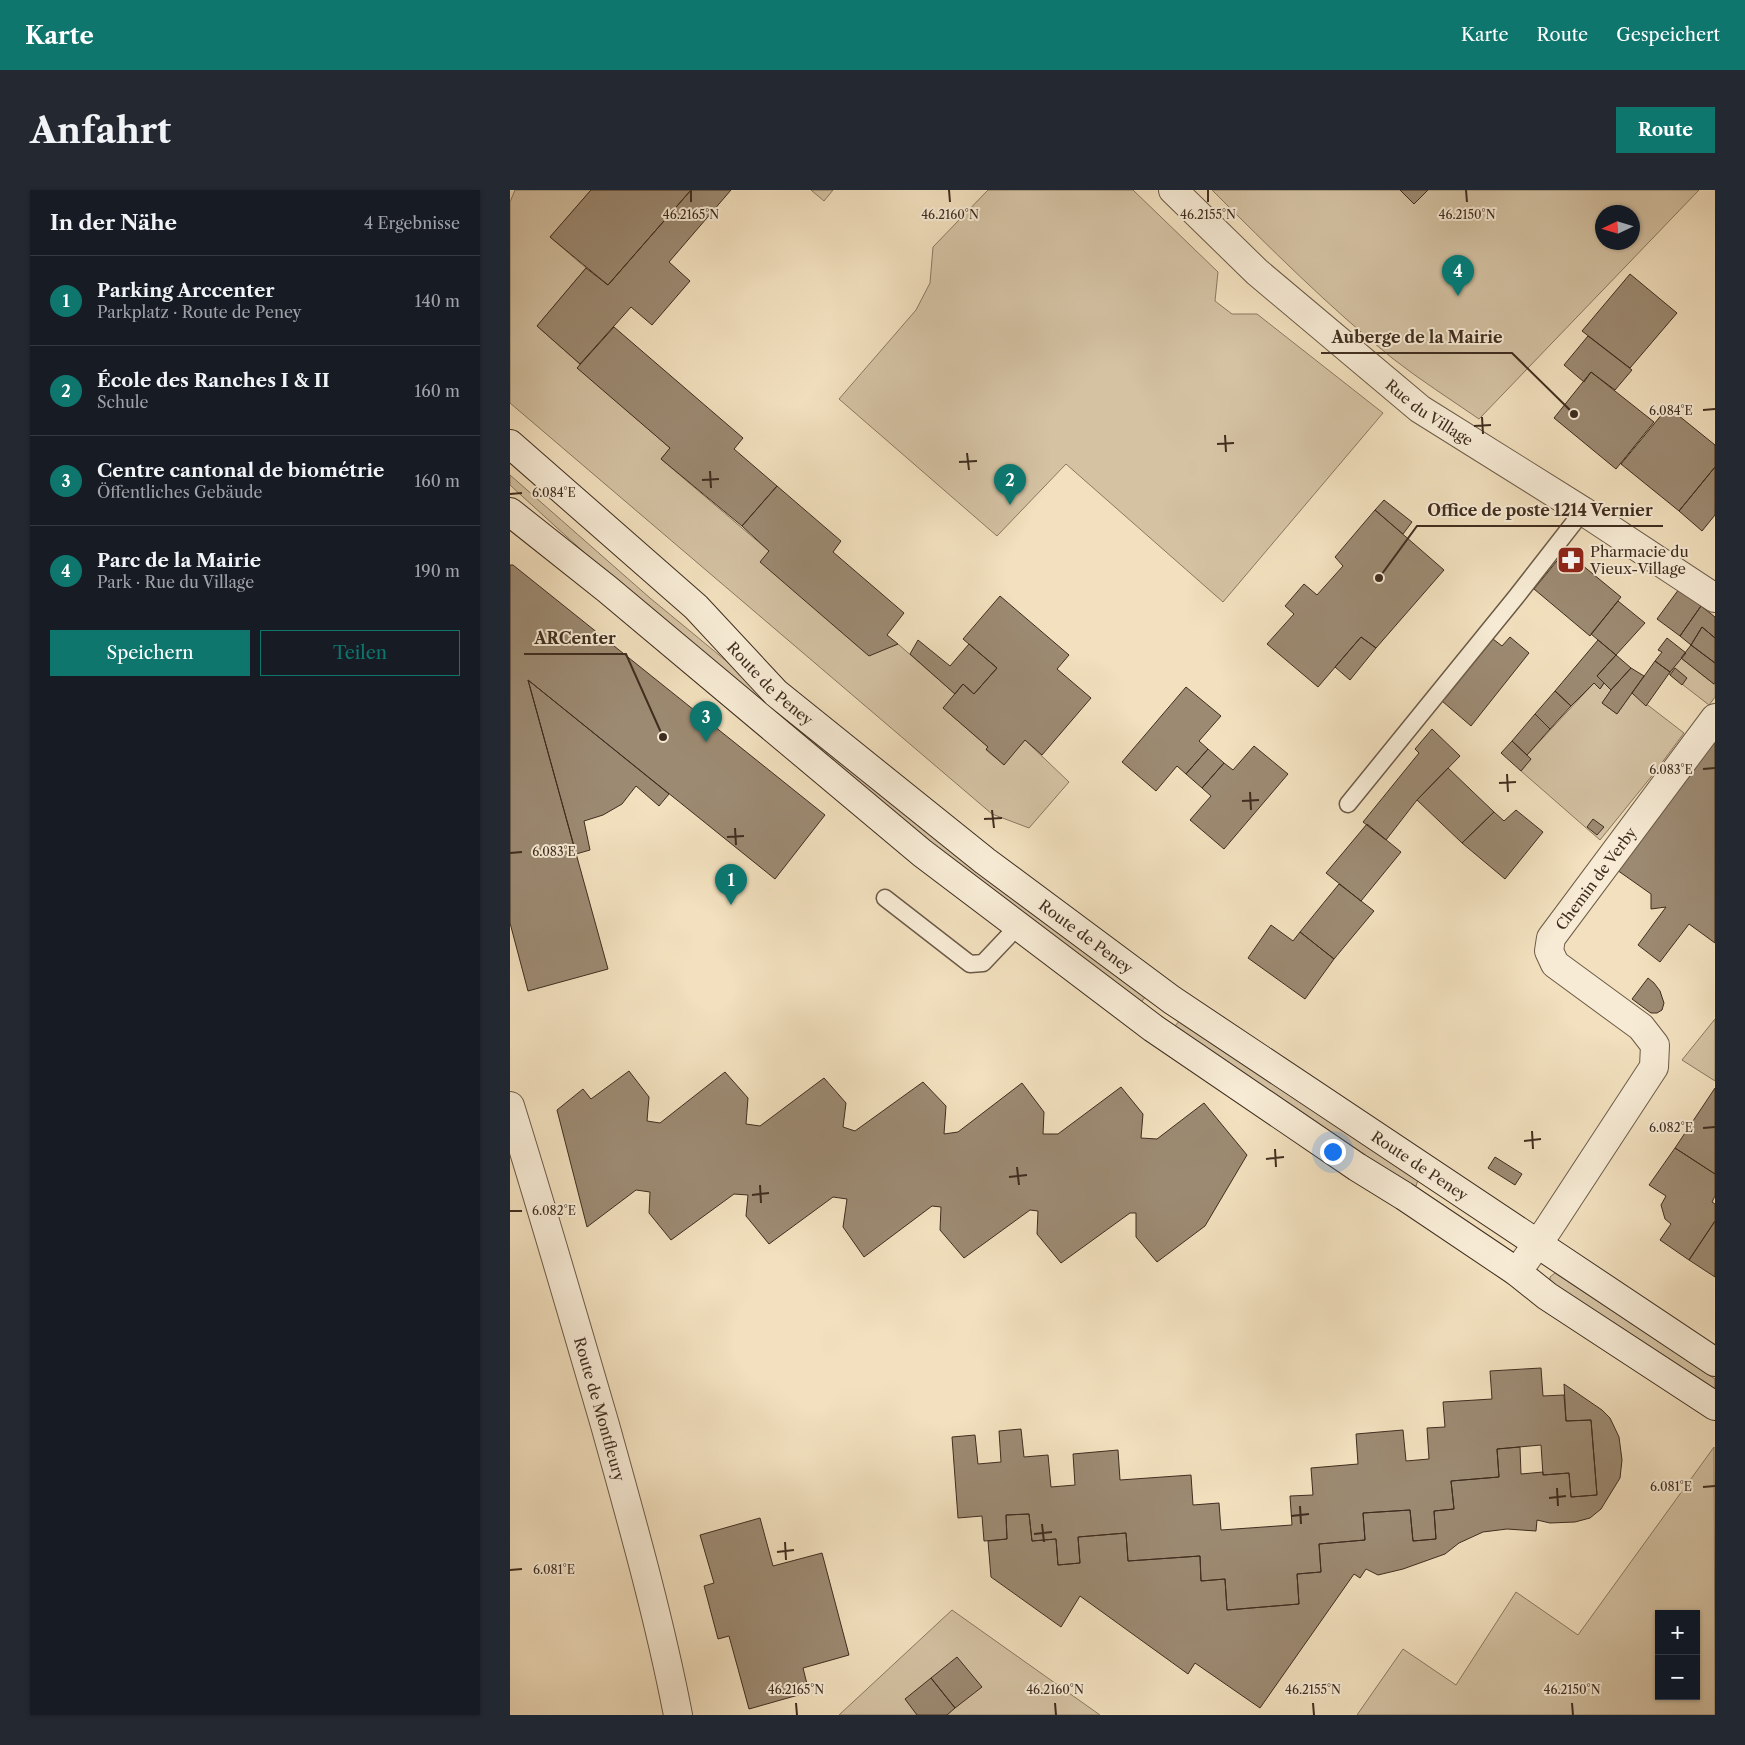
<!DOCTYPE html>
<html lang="de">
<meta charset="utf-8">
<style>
body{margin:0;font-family:"Libre Caslon Text",serif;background:#242831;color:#f1f3f6}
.controls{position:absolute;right:15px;bottom:15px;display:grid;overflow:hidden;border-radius:0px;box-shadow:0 1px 4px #0004}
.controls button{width:45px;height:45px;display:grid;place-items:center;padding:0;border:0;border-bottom:1px solid #363941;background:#171b24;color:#f1f3f6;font:25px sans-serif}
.compass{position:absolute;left:1085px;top:15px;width:45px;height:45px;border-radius:50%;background:#171b24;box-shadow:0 1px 4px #0004;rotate:266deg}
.you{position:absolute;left:822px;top:961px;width:18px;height:18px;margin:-12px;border:4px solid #fff;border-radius:50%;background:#1a73e8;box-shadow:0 0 0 8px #1a73e833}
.badge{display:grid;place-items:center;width:32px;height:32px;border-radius:50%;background:#0f766e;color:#fff;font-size:16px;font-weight:700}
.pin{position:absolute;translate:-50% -41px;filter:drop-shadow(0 1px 2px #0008)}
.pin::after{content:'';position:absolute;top:26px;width:18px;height:15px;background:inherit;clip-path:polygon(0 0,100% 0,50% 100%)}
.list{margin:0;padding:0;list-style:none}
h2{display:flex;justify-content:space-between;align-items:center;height:65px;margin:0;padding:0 20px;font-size:21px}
h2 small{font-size:16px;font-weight:400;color:#9ea1a6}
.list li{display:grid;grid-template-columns:32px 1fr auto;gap:15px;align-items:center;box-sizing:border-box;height:90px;padding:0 20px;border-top:1px solid #363941}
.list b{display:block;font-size:19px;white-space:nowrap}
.list p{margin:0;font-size:16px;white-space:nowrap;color:#9ea1a6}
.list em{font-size:16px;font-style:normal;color:#9ea1a6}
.actions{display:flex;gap:10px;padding:15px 20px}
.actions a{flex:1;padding:11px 0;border:1px solid #0f766e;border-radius:0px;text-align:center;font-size:18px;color:#0f766e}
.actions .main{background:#0f766e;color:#fff}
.map{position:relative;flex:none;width:1205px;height:1525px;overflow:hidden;border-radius:0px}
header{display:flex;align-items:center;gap:30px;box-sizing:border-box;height:70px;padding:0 25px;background:#0f766e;color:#fff}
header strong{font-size:24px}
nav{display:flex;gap:28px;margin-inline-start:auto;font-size:18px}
.intro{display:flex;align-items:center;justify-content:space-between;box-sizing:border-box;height:120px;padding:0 30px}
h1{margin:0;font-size:35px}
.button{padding:12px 22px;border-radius:0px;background:#0f766e;color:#fff;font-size:18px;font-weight:700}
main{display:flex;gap:30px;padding:0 30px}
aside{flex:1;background:#171b24;border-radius:0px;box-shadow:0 1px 4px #0004}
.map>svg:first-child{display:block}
</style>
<header>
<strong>Karte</strong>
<nav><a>Karte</a><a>Route</a><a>Gespeichert</a></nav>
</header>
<div class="intro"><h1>Anfahrt</h1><a class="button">Route</a></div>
<main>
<aside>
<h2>In der Nähe<small>4 Ergebnisse</small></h2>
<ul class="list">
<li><span class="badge">1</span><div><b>Parking Arccenter</b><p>Parkplatz · Route de Peney</p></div><em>140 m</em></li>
<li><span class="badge">2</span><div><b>École des Ranches I &amp; II</b><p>Schule</p></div><em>160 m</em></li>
<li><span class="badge">3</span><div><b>Centre cantonal de biométrie</b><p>Öffentliches Gebäude</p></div><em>160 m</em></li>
<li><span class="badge">4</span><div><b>Parc de la Mairie</b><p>Park · Rue du Village</p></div><em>190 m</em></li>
</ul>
<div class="actions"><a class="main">Speichern</a><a>Teilen</a></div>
</aside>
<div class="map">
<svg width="1205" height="1525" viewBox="0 0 1205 1525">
<rect width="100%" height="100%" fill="#f2e0be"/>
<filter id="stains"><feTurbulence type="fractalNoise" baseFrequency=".004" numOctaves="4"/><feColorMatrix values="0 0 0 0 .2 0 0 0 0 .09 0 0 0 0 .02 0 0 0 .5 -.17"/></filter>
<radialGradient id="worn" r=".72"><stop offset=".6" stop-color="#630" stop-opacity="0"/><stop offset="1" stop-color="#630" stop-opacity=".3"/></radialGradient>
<path fill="#d4c2a3" stroke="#8a7861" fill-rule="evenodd" d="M5 0H81L40 47 76 78 27 136 70 174 68 178 160 258 151 269 259 361 359 465 388 454 445 504 433 518 478 557 476 560 493 574 515 550 559 592 519 638 482 624 0 213V12Z
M301 0H323L314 11Z
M478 0H623L708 82 705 111 722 124H747L873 223 713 412 556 274 487 346 329 209 406 120 420 93 423 57Z
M702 0H1189L969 229C940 209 910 190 882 168 818 116 760 58 702 0ZM1092 22H1122V52H1092Z
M0 285 140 408 364 593 638 804 631 812C585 778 538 745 492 710 321 581 158 440 0 295Z
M1171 468 1205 495V507L1199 515 1159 484Z
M1084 493 1090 499 1094 493 1101 500 1092 513 1107 524 1122 503 1174 543 1145 582 1090 650 1011 581 1021 569 1017 565Z
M672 828 908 990 906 996 887 991 664 837Z
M1205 829V891L1172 870Z
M1045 1083 1205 1189V1202L1043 1094 1040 1091V1087Z
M1204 1257 1205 1525H847L893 1459 946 1495 1006 1402 1068 1445ZM1149 1424H1186V1506H1149Z
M442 1420 590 1525H329Z"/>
<path fill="#9c8a72" stroke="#3f2d1f" d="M81 0H181L98 95 40 47Z
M181 0H221L159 72 180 91 142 135 121 117 70 174 27 136 76 78 98 95Z
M890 0H918L904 14Z
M1120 84 1167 123 1120 178 1072 141Z
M104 137 233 248 224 259 267 296 232 336 151 269 160 258 67 178Z
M1078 146 1122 180 1105 200 1081 182 1074 192 1054 175Z
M1081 182 1144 232 1106 279 1044 228Z
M1158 217 1205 255V277L1169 321 1111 274Z
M1205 277V325L1192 341 1169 321Z
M267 296 331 351 323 362 394 423 377 445 388 454 359 466 250 372 259 361 232 336Z
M874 310 902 332 893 344 865 320Z
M865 320 934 380 866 458 851 447 808 497 757 454 784 424 775 416 794 394 807 405 833 376 825 367Z
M1055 361 1111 407 1080 446 1024 399Z
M0 375H3L315 625 265 689 18 490 98 779 18 801 0 733Z
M1169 399 1191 416 1170 446 1147 429Z
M490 406 559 465 547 479 581 508 532 565 515 550 494 575 476 559 478 557 433 518 453 494 464 504 487 478 453 449Z
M1108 411 1135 433 1106 465 1081 444Z
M1191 416 1205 427V448L1192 437 1181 455 1170 446Z
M1192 437 1205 448V473L1181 455Z
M851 447 866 458 840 490 825 477Z
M1000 447 1019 463 961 536 932 511 983 449 992 456Z
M1157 448 1176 463 1160 482 1145 471 1152 462 1148 460Z
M408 450 440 476 459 454 487 478 464 504 453 494 445 504 400 464Z
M1088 450 1106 465 1087 486 1094 493 1090 499 1084 493 1061 516 1045 501Z
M1181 455 1205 473V492L1204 494 1171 468Z
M1106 465 1121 478 1101 500 1087 486Z
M1145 471 1160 482 1136 516 1122 503Z
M1121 478 1134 486 1107 524 1092 513 1101 500Z
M1165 478 1177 488 1172 495 1160 485Z
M18 490 159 604 149 616 126 596 112 614 93 625 74 631 80 660 66 664Z
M676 497 711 526 689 551 698 559 676 584 667 576 646 601 612 572Z
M1045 501 1061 516 1040 539 1025 524Z
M1025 524 1040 539 1017 565 1002 551Z
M922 539 950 566 907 610 876 650 853 632 909 563 905 559Z
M1205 550V753L1179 734 1150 772 1128 755 1156 717 1141 719V704L1107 680Z
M1002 551 1021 569 1011 581 991 563Z
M744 556 778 584 714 659 680 630 701 606 692 598 714 573 723 580Z
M698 559 714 573 692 598 676 584Z
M938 578 984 622 952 653 907 610Z
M1006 620 1033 642 995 689 952 653 984 622 994 631Z
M1083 629 1094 637 1087 645 1077 637Z
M857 634 891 662 851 711 816 683Z
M829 694 864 721 824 769 790 742Z
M761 735 783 751 790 742 824 769 795 809 738 768Z
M1138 788 1144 793 1150 801 1154 813 1152 820 1147 823H1141L1122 809Z
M119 881 139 907 137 931 150 933 215 882 238 908 236 934 250 936 314 888 336 913 333 937 345 941 413 892 436 916 434 944 448 942 512 893 534 922 533 944H548L611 897 633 924 631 948 647 949 694 913 737 965 695 1036 647 1072 626 1047V1023H620L551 1073 527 1044 528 1021 520 1020 454 1068 430 1040 431 1017 422 1016 354 1067 333 1037 337 1009 323 1007 259 1054 236 1026 238 1005 224 1004 161 1050 139 1023 140 1002 126 1000 77 1037 47 920 73 899 81 909Z
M1205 898V984L1165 958Z
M1165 958 1205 984V1006L1202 1012 1205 1014V1031L1179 1070 1150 1050 1161 1034 1155 1029 1151 1015 1156 1006 1139 995Z
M985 967 1012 984 1005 995 978 978Z
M1205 1031V1087L1179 1070Z
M1031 1178 1033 1206 1054 1205 1056 1231 1081 1230 1087 1305 1061 1307 1059 1283 1033 1285 1031 1255 987 1259 989 1287 941 1291 944 1319 924 1321 926 1349 903 1351 900 1320 853 1323 855 1350 809 1354 811 1382 787 1384 789 1414 717 1420 715 1389 691 1391 690 1366 618 1371 616 1343 568 1347 570 1373 548 1375 546 1349 522 1351 519 1324 496 1325 497 1349 474 1351 472 1326 448 1328 442 1247 465 1245 468 1274 491 1272 489 1241 511 1239 514 1267 538 1265 541 1297 565 1295 563 1264 608 1260 610 1290 681 1285 683 1315 709 1313 711 1340 782 1335 780 1306 803 1305 801 1278 848 1274 846 1244 893 1240 896 1271 919 1269 917 1238 935 1237 933 1212 982 1209 980 1181Z
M1054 1194 1092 1220 1100 1228 1109 1247 1112 1270 1110 1288 1091 1319 1080 1328 1065 1332 1040 1333 1027 1330 1026 1341 997 1339 973 1342 949 1353 935 1364 893 1379 868 1385 856 1379 850 1388 844 1384 750 1518 685 1473 678 1484 570 1406 551 1437 481 1387 478 1351 497 1349 496 1325 519 1324 522 1351 546 1349 548 1375 570 1373 568 1347 616 1343 618 1371 690 1366 691 1391 715 1389 717 1420 789 1414 787 1384 811 1382 809 1354 855 1350 853 1323 900 1320 903 1351 926 1349 924 1321 944 1319 941 1291 989 1287 987 1259 1010 1257 1011 1284 1033 1282V1285L1059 1283 1061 1307 1087 1305 1081 1230 1056 1231Z
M250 1328 263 1376 312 1363 339 1465 293 1478 299 1502 239 1519 219 1446 208 1449 194 1396 204 1393 190 1345Z
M447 1467 472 1497 445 1518 421 1488Z
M421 1488 445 1518 437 1525H407L395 1509Z"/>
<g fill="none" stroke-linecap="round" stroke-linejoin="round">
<defs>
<path id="service" d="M838 614 1006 407 1073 321
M375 708 460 774 473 773 508 736"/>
<g id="minor">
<path id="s1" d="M663 0 747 82 910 219 1073 321 1205 408"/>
<path id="s2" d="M1007 1082 1038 1039 1144 877 1145 855 1131 837 1045 774 1039 761 1041 748 1205 528"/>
</g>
<g id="tertiary">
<path id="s3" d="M0 916C33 1022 64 1129 95 1235 122 1332 149 1427 168 1525"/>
</g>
<g id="secondary">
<path id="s4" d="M0 254 186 417 266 503 475 671 662 810 1205 1172"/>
<path d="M0 322 97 399 412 663 643 838 847 977 894 1006 1007 1082 1037 1106 1205 1216"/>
</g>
</defs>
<use href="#service" stroke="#6c5a47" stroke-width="19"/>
<use href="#minor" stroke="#6c5a47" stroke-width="30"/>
<use href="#tertiary" stroke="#6c5a47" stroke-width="30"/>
<use href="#secondary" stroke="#3f2d1f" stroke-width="30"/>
<use href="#service" stroke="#f7ebd5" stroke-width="16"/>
<use href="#minor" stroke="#f7ebd5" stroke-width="28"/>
<use href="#tertiary" stroke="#f7ebd5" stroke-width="28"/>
<use href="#secondary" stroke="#f7ebd5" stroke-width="28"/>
</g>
<path fill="none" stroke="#3f2d1f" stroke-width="2" d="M181 0V12M439 0 440 12M698 0V12M956 0 957 12M1193 220 1205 219M972 227 973 244M964 236 981 235M715 245 716 262M707 254 724 253M457 263 459 280M449 272 467 271M200 281 201 298M192 290 209 289M0 304 12 303M1193 579 1205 578M997 584 998 602M989 593 1006 592M740 602 741 620M732 611 749 610M482 620 484 638M474 629 492 628M225 638 226 655M217 647 234 646M0 663 12 662M1193 938 1205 937M1022 941 1023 959M1014 951 1031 949M765 959 766 977M756 969 774 967M507 977 509 995M499 987 517 985M250 995 251 1013M242 1005 259 1003M0 1021H12M1193 1297 1205 1296M1047 1298 1048 1316M1039 1308 1056 1306M790 1316 791 1334M781 1326 799 1324M532 1334 534 1352M524 1344 542 1342M275 1352 276 1370M267 1362 284 1360M0 1380 12 1379M286 1513 287 1525M545 1513 546 1525M803 1513 804 1525M1062 1513 1063 1525"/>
<defs>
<symbol id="pharmacy-square" viewBox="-11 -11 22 22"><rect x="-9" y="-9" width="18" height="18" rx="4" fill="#8f2418" stroke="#f7ebd5"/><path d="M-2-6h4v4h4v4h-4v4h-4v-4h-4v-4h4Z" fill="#fff"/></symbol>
</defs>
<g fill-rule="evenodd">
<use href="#pharmacy-square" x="1045" y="354" width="32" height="32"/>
</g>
<g text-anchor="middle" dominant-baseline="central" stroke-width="4" stroke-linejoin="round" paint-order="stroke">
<g font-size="15" fill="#3f2d1f" stroke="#f7ebd5">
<text stroke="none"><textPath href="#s1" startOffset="340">Rue du Village</textPath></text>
<text stroke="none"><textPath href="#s4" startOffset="354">Route de Peney</textPath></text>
<text stroke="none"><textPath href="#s2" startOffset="500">Chemin de Verby</textPath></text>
<text stroke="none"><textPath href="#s4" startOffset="759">Route de Peney</textPath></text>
<text stroke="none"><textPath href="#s4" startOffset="1164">Route de Peney</textPath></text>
<text stroke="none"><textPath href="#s3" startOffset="316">Route de Montfleury</textPath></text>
</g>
<g font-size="15" fill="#3f2d1f" stroke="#f7ebd5" text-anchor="start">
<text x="1080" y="361">Pharmacie du<tspan x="1080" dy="17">Vieux-Village</tspan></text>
</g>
</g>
<g font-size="12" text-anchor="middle" fill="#3f2d1f" stroke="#f7ebd5" stroke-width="4" stroke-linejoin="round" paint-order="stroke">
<text x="181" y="29">46.2165°N</text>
<text x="440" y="29">46.2160°N</text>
<text x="698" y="29">46.2155°N</text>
<text x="957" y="29">46.2150°N</text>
<text x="1161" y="225">6.084°E</text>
<text x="44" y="307">6.084°E</text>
<text x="1161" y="584">6.083°E</text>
<text x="44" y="666">6.083°E</text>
<text x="1161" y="942">6.082°E</text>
<text x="44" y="1025">6.082°E</text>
<text x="1161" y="1301">6.081°E</text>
<text x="44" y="1384">6.081°E</text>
<text x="286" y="1504">46.2165°N</text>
<text x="545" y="1504">46.2160°N</text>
<text x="803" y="1504">46.2155°N</text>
<text x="1062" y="1504">46.2150°N</text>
</g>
<path fill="none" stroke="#3f2d1f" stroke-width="2" d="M1064 224L1002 163H811M869 388L907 336H1153M153 547L116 464H14"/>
<g fill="#3f2d1f" stroke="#f7ebd5" stroke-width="2">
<circle cx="1064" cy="224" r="5"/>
<circle cx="869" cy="388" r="5"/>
<circle cx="153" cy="547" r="5"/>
</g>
<g font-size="16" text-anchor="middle" font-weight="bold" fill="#3f2d1f" stroke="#f7ebd5" stroke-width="4" stroke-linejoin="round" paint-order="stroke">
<text x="907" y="153">Auberge de la Mairie</text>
<text x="1030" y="326">Office de poste 1214 Vernier</text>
<text x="65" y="454">ARCenter</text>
</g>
<rect width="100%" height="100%" filter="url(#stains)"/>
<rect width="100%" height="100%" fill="url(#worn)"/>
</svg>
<div class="controls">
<button>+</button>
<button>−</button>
</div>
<svg class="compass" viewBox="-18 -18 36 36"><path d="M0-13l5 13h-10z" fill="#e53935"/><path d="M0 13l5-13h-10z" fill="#9ea1a6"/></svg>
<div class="you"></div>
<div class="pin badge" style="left:221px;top:715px">1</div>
<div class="pin badge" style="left:500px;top:315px">2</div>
<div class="pin badge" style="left:196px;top:552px">3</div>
<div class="pin badge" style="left:948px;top:106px">4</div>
</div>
</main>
